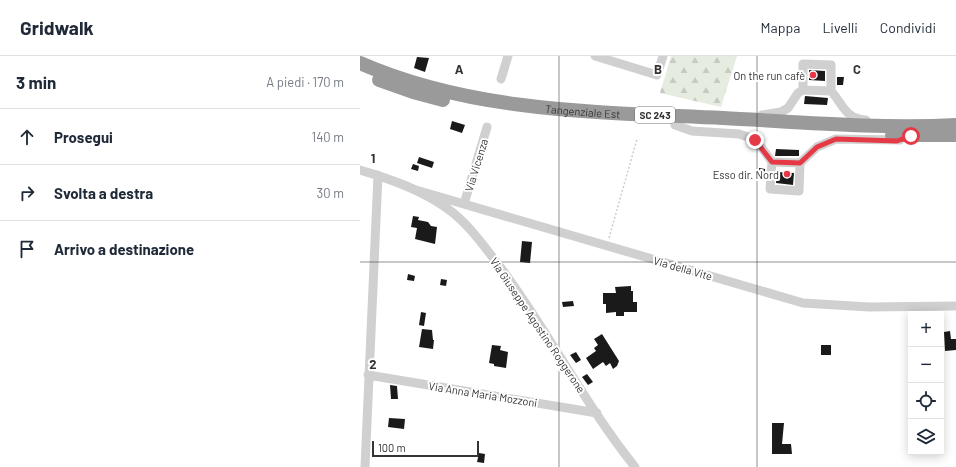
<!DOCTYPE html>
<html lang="it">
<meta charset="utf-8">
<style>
body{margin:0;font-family:Barlow,sans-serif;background:#f2f2f3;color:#1f2937}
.controls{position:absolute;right:12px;bottom:12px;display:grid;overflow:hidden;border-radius:0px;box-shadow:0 2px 10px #0003}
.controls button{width:36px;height:36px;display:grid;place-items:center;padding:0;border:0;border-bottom:1px solid #e0e1e3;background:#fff;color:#1f2937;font:20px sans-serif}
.scale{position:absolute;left:12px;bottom:10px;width:107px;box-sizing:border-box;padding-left:4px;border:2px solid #333;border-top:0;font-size:11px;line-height:14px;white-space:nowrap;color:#333;-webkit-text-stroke:3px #fff;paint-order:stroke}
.stop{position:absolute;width:12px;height:12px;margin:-9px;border:3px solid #e63946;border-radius:50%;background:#fff}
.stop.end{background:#e63946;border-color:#fff;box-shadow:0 1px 4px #0008}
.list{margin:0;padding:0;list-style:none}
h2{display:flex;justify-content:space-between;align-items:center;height:52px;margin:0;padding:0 16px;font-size:17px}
h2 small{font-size:13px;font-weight:400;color:#747a83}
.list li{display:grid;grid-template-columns:26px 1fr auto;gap:12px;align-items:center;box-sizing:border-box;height:56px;padding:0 16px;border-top:1px solid #e0e1e3}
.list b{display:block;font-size:15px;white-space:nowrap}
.list em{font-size:13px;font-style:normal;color:#747a83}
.icon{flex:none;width:22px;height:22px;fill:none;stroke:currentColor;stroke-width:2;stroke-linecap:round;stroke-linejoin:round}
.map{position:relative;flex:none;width:596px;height:411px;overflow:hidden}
header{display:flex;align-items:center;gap:24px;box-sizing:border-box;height:56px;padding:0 20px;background:#fff;border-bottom:1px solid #e0e1e3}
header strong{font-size:19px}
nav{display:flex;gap:22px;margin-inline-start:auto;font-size:14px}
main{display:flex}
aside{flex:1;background:#fff}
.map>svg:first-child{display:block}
</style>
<header>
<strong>Gridwalk</strong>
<nav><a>Mappa</a><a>Livelli</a><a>Condividi</a></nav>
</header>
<main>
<aside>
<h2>3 min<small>A piedi · 170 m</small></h2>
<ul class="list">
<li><svg class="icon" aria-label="ahead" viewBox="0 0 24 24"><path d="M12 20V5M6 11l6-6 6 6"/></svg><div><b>Prosegui</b></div><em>140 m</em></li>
<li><svg class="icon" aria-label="right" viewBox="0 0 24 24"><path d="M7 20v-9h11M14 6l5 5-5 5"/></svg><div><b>Svolta a destra</b></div><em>30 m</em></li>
<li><svg class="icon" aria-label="arrive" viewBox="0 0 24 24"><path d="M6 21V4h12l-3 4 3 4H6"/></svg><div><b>Arrivo a destinazione</b></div></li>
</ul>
</aside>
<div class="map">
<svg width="596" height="411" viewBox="0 0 596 411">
<defs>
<pattern id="forest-firs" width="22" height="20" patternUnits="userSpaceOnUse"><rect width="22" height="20" fill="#e6ecdf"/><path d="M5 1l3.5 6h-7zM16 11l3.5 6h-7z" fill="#c6cbc0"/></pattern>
</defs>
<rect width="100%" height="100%" fill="#fff"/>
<path fill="url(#forest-firs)" d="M311 0H377L361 51 300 37Z"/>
<path fill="#1a1a1a" d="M57 1 69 2 65 16 54 12Z
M449 14 465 15V25L449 24Z
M477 21H484L483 29H477Z
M445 40 468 42 467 49 444 48Z
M92 65 105 69 102 77 90 73Z
M416 93 439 94V100H415Z
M59 101 74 106 72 112 57 107Z
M53 108 59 110 58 115 51 113Z
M399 112 405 113V121L399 120Z
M417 116 434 117 433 129 416 127Z
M53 160 59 161 58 164 68 166 71 170 77 171 75 188 55 183 57 172 51 171Z
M162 185 172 186 170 207 160 206Z
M48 218 55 220 54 225 47 224Z
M81 223 87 224 86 230 80 229Z
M271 230V235H273V246H277V256H264V260H256V256L246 257V248H243V237H256L255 231Z
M213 245 214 250 203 251 202 246Z
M61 256 66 257 64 270 59 269Z
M62 273 72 274 73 284H74L73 293 59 291Z
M590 275 591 283H596V294L585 295 584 276Z
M242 278 259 305 257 310 253 313 250 307 246 310 243 306 233 313 226 302 236 295 234 292 238 289 234 283Z
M132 289 141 290 140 294 148 296 146 312 134 310V308L129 307Z
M461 289H471V299H461Z
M216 296 221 304 216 307 210 299Z
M227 318 233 326 228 329 222 321Z
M30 329 37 330 38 343H31Z
M29 362 45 363 44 373 28 371Z
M412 367H424L422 388H431L432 398H412Z
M119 397 125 398 124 407 117 406Z"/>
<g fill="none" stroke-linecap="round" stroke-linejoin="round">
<path stroke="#cdcdcd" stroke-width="1.5" stroke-dasharray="2 2" stroke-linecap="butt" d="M249 182 277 83"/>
<path stroke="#d0d0d0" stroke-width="9" d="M235 0 297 19 303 0
M141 23 148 0
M443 34V8L471 9V35
M402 59 421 56 428 52 438 37 443 34 471 35C483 48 485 63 506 64
M315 69 332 75 379 78 388 81 402 92 412 106 440 107 457 91 476 83 540 84
M412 106 410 133 439 135 440 107
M0 114C31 123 62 134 88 153 109 168 125 192 141 212 189 276 225 349 275 411
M56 134 443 247 509 251 596 250
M104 148 127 71
M8 319 237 357
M5 411 18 119"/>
<g stroke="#9a9a9a" stroke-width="14">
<path id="s1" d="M0 7C114 57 241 56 363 62 440 66 519 73 596 69"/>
<path d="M19 24 53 36 83 44"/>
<path d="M532 79H596"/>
</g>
</g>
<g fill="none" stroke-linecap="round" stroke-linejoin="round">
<path stroke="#e63946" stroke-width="5" d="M395 84 412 106 440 107 457 91 476 83 537 85 551 80"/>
</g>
<path fill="none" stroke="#333" stroke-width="1" stroke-opacity="0.55" d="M199 0V411M397 0V411M0 206H596"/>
<g fill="#e63946" stroke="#fff" stroke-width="1.5">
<circle cx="453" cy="19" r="4"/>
<circle cx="427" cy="118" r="4"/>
</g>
<g text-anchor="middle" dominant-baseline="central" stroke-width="4" stroke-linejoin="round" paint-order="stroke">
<rect fill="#fff" stroke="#707070" stroke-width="1" x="275" y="51" width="40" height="16" rx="3"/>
<g font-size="10" font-weight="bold" fill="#333">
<text x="295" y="59">SC 243</text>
</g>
<g font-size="11" fill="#333" stroke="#fff" text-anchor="end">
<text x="445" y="19">On the run cafè</text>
<text x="419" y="118">Esso dir. Nord</text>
</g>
<g font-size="11" fill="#333" stroke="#fff">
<text stroke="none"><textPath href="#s1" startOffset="229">Tangenziale Est</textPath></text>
<text transform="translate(116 109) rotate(-73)">Via Vicenza</text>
<text transform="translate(323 212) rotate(16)">Via della Vite</text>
<text transform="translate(178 269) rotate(56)">Via Giuseppe Agostino Roggerone</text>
<text transform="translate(123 338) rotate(9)">Via Anna Maria Mozzoni</text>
</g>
</g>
<g font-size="13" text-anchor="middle" font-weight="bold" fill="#333" stroke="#fff" stroke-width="4" stroke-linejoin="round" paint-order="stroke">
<text x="99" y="18">A</text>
<text x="298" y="18">B</text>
<text x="497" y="18">C</text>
<text x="13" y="107">1</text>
<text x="13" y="313">2</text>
</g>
</svg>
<div class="controls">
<button>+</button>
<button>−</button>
<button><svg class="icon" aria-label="locate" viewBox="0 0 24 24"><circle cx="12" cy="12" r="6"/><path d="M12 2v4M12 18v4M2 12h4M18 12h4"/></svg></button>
<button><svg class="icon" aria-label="layers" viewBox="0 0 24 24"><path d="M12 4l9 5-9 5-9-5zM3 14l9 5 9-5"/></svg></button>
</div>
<div class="scale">100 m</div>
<div class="stop" style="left:551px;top:80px"></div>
<div class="stop end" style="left:395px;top:84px"></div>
</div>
</main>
